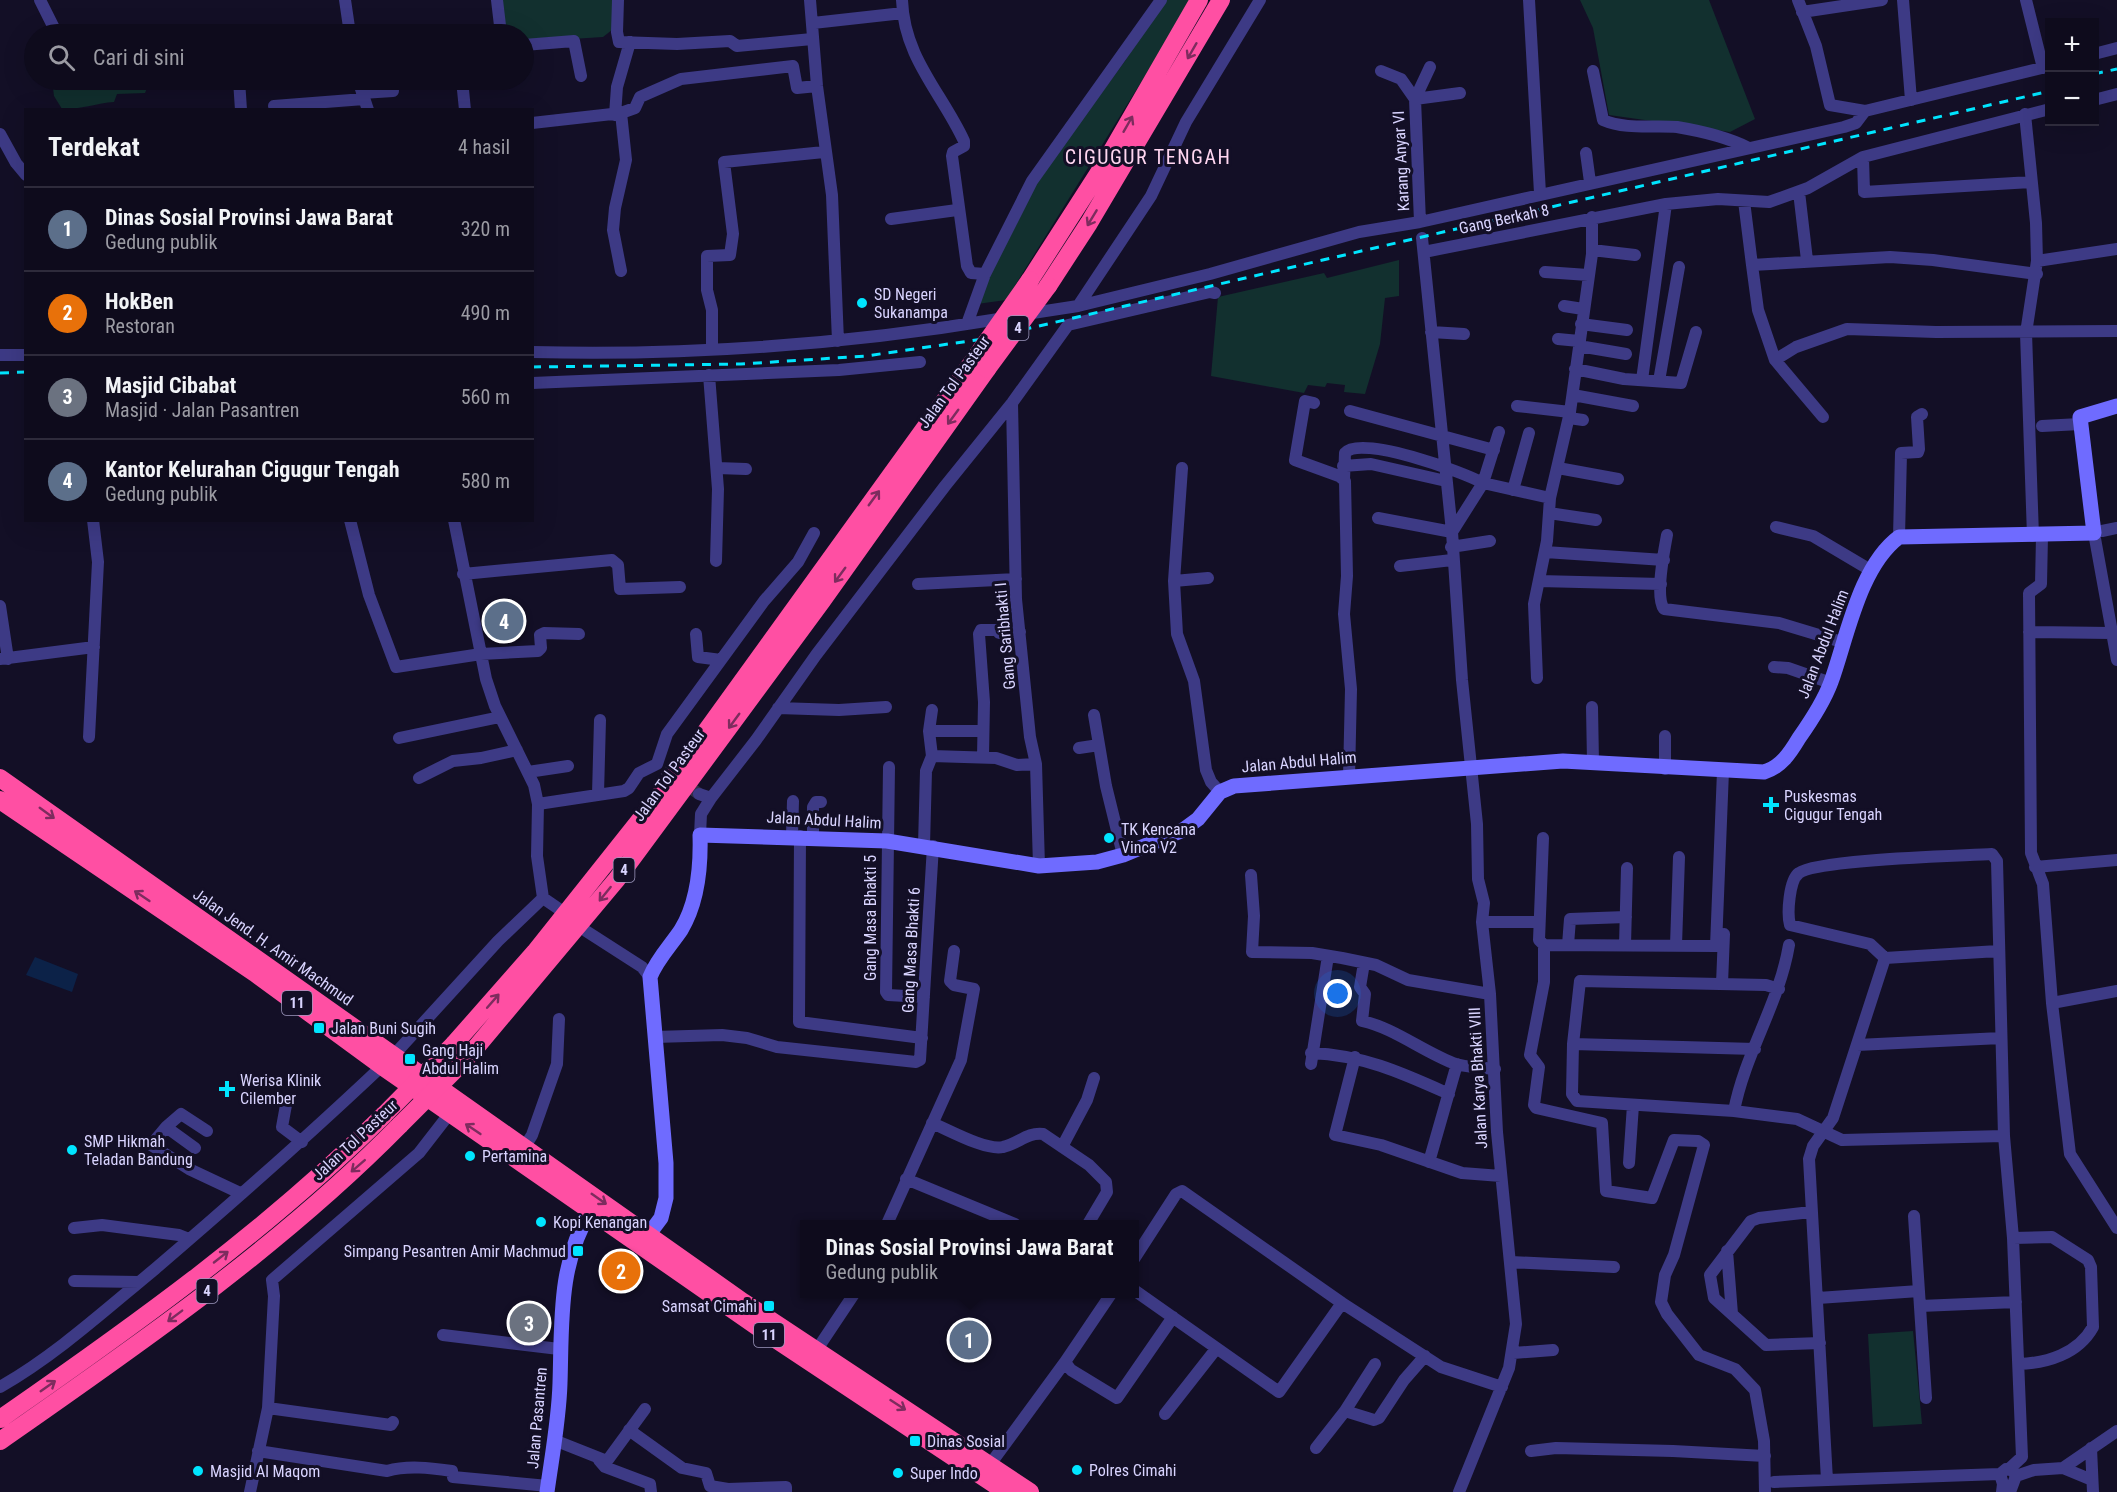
<!DOCTYPE html>
<html lang="id">
<meta charset="utf-8">
<style>
body{margin:0;font-family:"Roboto Condensed",sans-serif;background:#171425;color:#f1f3f6}
.controls{position:absolute;right:18px;top:18px;display:grid;overflow:hidden;border-radius:0px;box-shadow:0 6px 24px #0002}
.controls button{width:54px;height:54px;display:grid;place-items:center;padding:0;border:0;border-bottom:2px solid #2e2b3b;background:#0e0b1c;color:#f1f3f6;font:30px sans-serif}
.you{position:absolute;left:1338px;top:994px;width:21px;height:21px;margin:-15px;border:4px solid #fff;border-radius:50%;background:#1a73e8;box-shadow:0 0 0 9px #1a73e833}
.badge{display:grid;place-items:center;width:39px;height:39px;border-radius:50%;background:#7c3aed;color:#fff;font-size:20px;font-weight:700}
.pin{position:absolute;translate:-50% -50%;border:3px solid #fff;box-shadow:0 2px 6px #0006}
.popup{position:absolute;left:800px;top:1220px;width:339px;height:78px;box-sizing:border-box;display:grid;place-content:center;border-radius:0px;background:#0e0b1c;filter:drop-shadow(0 2px 4px #0005);font-size:20px;white-space:nowrap;color:#9b9ba3}
.popup b{font-size:22px;color:#f1f3f6}
.popup::after{content:'';position:absolute;left:50%;top:100%;margin-left:-12px;border:12px solid transparent;border-top-color:#0e0b1c}
.list{margin:0;padding:0;list-style:none}
h2{display:flex;justify-content:space-between;align-items:center;height:78px;margin:0;padding:0 24px;font-size:26px}
h2 small{font-size:20px;font-weight:400;color:#9b9ba3}
.list li{display:grid;grid-template-columns:39px 1fr auto;gap:18px;align-items:center;box-sizing:border-box;height:84px;padding:0 24px;border-top:2px solid #2e2b3b}
.list b{display:block;font-size:22px;white-space:nowrap}
.list p{margin:0;font-size:20px;white-space:nowrap;color:#9b9ba3}
.list em{font-size:20px;font-style:normal;color:#9b9ba3}
.icon{flex:none;width:33px;height:33px;fill:none;stroke:currentColor;stroke-width:2;stroke-linecap:round;stroke-linejoin:round}
.map{position:relative;flex:none;width:2117px;height:1492px;overflow:hidden}
.search{position:absolute;background:#0e0b1c;box-shadow:0 6px 24px #0002;left:24px;top:24px;width:510px;height:66px;display:flex;align-items:center;gap:15px;box-sizing:border-box;padding:0 21px;border-radius:33px;color:#9b9ba3;font-size:22px}
.panel{position:absolute;background:#0e0b1c;box-shadow:0 6px 24px #0002;left:24px;top:108px;width:510px;height:414px;border-radius:0px}
.map>svg:first-child{display:block}
</style>
<div class="map">
<svg width="2117" height="1492" viewBox="0 0 2117 1492">
<rect width="100%" height="100%" fill="#130f26"/>
<path fill="#12302f" d="M500 0H616L617 26 603 37 524 42V34H506Z
M1165 0H1192L1006 300 977 304 991 267 1040 177 1125 61Z
M1580 0H1709L1755 119 1730 132 1609 115 1593 28Z
M52 80H150L145 93 117 94 114 102C96 103 80 110 62 109L54 96Z
M1399 260V296L1385 298 1380 344 1365 394 1344 392 1345 385 1327 383 1325 387 1308 385 1304 393 1211 376 1218 297 1324 273 1327 278Z
M1913 1331 1922 1424 1873 1427 1868 1334Z"/>
<path fill="#0c2248" d="M35 957 78 974 72 992 26 975Z"/>
<g fill="none" stroke-linecap="round" stroke-linejoin="round">
<path stroke="#312d47" stroke-width="12" stroke-dasharray="12 6" stroke-linecap="butt" d="M664 769 699 794"/>
<path stroke="#3d3a85" stroke-width="12" d="M40 0 57 34
M345 0 350 34
M497 0 501 34
M618 0 617 32 619 42 677 44 730 41 737 46 812 39
M810 0 817 86 832 195 838 341
M902 0C904 58 942 93 964 141V146L953 152 952 156 967 266 971 273 985 274
M1529 0 1540 193
M1798 0 1816 46 1830 105 1865 111
M1903 0 1911 100
M2026 0 2043 68
M1802 12 1882 0
M813 23 903 13
M524 45 574 41 581 76
M2094 54 2117 48
M1381 71 1401 79 1415 99 1460 93
M1593 71 1603 120C1626 130 1653 125 1677 127 1701 131 1727 137 1749 148
M239 80 241 110
M358 80 368 110
M462 80 465 110
M362 93 393 91
M2094 100 2117 94
M274 106 364 99
M2025 114 2036 223 2037 261 2026 333 2033 536
M615 115 617 87 630 42
M532 123 621 113 635 108 640 97 681 79 793 66 797 88 817 86
M0 134 16 163 26 175
M1586 153 1590 182
M1863 157 1864 192 2031 182
M1799 192 1807 260
M1744 201 1752 265
M891 219 957 210
M1420 222 1415 99 1430 67
M1422 238 1452 532 1462 680 1477 824 1478 879 1484 903 1482 922 1490 994 1497 1132 1516 1324 1509 1368 1459 1492
M1592 250 1635 255
M1424 252 1666 204 1718 199 1769 202 1808 188 1863 157 2050 109
M2037 261 2117 249
M621 271 613 230 615 208 626 160 621 113
M1545 272 1588 275
M1078 306 1151 196 1186 122 1260 0
M1564 306 1583 309
M1026 314 1078 306 1210 274 1359 232 1420 222 1844 127 1856 123 1865 111 2050 66
M967 324 985 274 1032 181 1161 0
M1581 324 1627 330
M1431 332 1464 334
M1558 339 1579 341
M1579 346 1626 354
M712 349V310L707 290V256L730 255 733 234 724 162 824 152
M532 352C690 356 850 344 1005 318
M0 355H26
M1775 360 1796 347 1847 329 1936 332 2117 331
M1575 369 1624 379 1681 383 1696 332
M709 375 718 489 716 561
M1642 380 1666 204
M1659 381 1679 267
M532 383 839 370 920 362
M1573 395 1633 406
M1012 403 1016 599 1030 737 1036 764 1039 866
M1314 403 1305 401 1295 460 1339 476 1345 481 1347 576 1344 614 1351 689 1349 777
M1517 406 1570 412
M1350 411 1494 450
M1823 417 1775 360 1758 310 1752 265 1890 257 1933 260 2037 274
M1569 418 1583 420
M2042 426 2080 424
M1343 466 1371 464 1446 481
M717 468 746 469
M1182 468 1174 581 1177 634 1194 681 1206 770 1211 782 1220 792
M1558 468 1618 479
M1344 480 1345 453C1360 434 1463 472 1483 483L1499 432
M1513 490 1529 433
M1549 513 1596 520
M1378 518 1452 532
M350 520 369 595 396 667 481 654 538 651 541 648 540 635 544 633 579 634
M454 520 486 679 495 706 534 785 538 804 537 856 543 898 559 909
M1776 527 1813 536 1872 571
M2102 531 2117 528
M1452 532 1483 483 1550 498
M2094 533 2117 660
M1667 535C1664 551 1655 597 1664 609L1779 623 1842 642
M2042 536 2041 584 2029 593 2031 853 2043 884 2052 1003 2070 1154 2117 1228
M1899 537 1901 453 1918 452 1919 449 1917 417 1922 414
M1451 547 1490 541
M1545 552 1664 560
M1400 566 1452 560
M463 574 612 560 618 565 620 589 680 587
M1174 581 1208 578
M1539 581 1661 584
M918 584 1016 579
M0 606 8 659
M2029 632 2111 633
M696 634 698 657 721 660
M0 659 94 647
M1774 667 1788 668 1831 683
M1537 678 1534 604 1547 541 1550 498 1570 412 1592 254V217
M1592 707 1593 762
M778 708 839 710 886 707
M1094 715 1106 786 1123 855
M929 731H983
M89 737 98 562 93 520
M399 738 500 717
M1079 748 1099 745
M932 756 996 758 1017 765 1036 764
M983 757 984 702 979 634 981 630H997L999 633 1020 632
M889 767 886 992 888 995 924 997
M1665 769V736
M528 772 568 766
M419 778 453 761 481 758 517 750
M598 794 600 720
M699 794 711 798
M538 804 624 791 629 788 639 773 657 764 667 734 764 601 798 562 814 533
M700 835 701 814 711 798 756 740 816 655 945 486 1012 403 1068 325 1210 292 1215 293
M792 836 793 801
M800 836 799 1022 922 1038
M813 837V807L816 802H821
M1543 838 1539 940 1544 945V982L1530 1055 1539 1067 1534 1105 1536 1108 1602 1123 1606 1191 1652 1198 1674 1140 1698 1141 1704 1145 1674 1255 1665 1275 1661 1302 1667 1314 1699 1355 1735 1369 1755 1390 1764 1441 1765 1492
M924 845 926 771 932 756 929 731 932 710
M2035 867 2117 860
M1251 875 1254 916 1252 952 1312 953 1342 958 1376 965 1408 980 1490 994
M1482 922H1539
M586 931 642 967 650 977
M1544 945 1716 946 1723 771
M1568 945 1570 919 1626 917
M1625 945 1627 868
M1676 945 1679 857
M1885 958 1998 951
M1364 963 1360 987 1365 994 1362 1021C1394 1028 1422 1051 1453 1063 1465 1068 1482 1067 1495 1069
M1722 984 1724 934
M1779 989 1766 985 1580 981 1573 1044 1572 1094 1577 1101 1734 1111 1797 1119 1842 1140 2004 1136
M2052 1003 2117 991
M655 1037 722 1035 747 1038 777 1047 916 1062 920 1060 933 846
M1573 1044 1755 1049
M1857 1045 2001 1038
M1311 1053C1363 1055 1402 1073 1449 1094
M393 1056 498 941 543 898
M1355 1057 1335 1135 1381 1145 1462 1173 1501 1176
M1311 1064 1328 956
M286 1105 282 1127 302 1142
M1734 1111C1745 1053 1779 1004 1789 945
M932 1123C949 1130 986 1151 1003 1147 1018 1144 1027 1132 1043 1134L1089 1165 1106 1182 1107 1192 1088 1224
M166 1127 181 1114 207 1131
M1062 1147 1087 1100 1094 1078
M195 1148 166 1127 151 1145 189 1169 240 1193
M524 1148 532 1135 557 1064 559 1019
M1429 1162 1457 1064
M1629 1163 1633 1105
M906 1179 1015 1224
M1811 1212 1759 1218 1751 1221 1710 1275 1714 1298 1766 1345 1820 1343
M1914 1216 1926 1398
M887 1224 961 1060 974 989 954 985 950 981 954 951
M74 1228 102 1225 179 1235 189 1239
M2013 1238 2052 1237 2088 1260 2091 1267 2093 1327C2078 1354 2047 1363 2019 1364
M1727 1251 1732 1314
M1134 1259 1176 1194 1182 1191 1342 1303 1441 1367 1502 1387
M1511 1262 1614 1267
M74 1281 139 1282
M1134 1290 1279 1392 1342 1303
M1111 1294 1065 1362 1071 1370 1117 1398 1173 1317
M1818 1298 1919 1291
M1920 1306 2016 1302
M443 1335 559 1349
M816 1351 854 1294
M1513 1353 1553 1350
M0 1387C56 1355 105 1310 155 1269 232 1203 308 1136 382 1066
M268 1408 391 1425 393 1422
M1345 1411 1375 1364
M1165 1414 1216 1349
M629 1430 682 1468 706 1473 710 1486 728 1489 786 1487V1492
M554 1440 607 1461 645 1409
M1316 1448 1345 1411 1374 1420 1379 1418 1404 1380 1425 1356
M2091 1448 2093 1492
M258 1451 387 1471C408 1465 430 1468 452 1471L453 1477 548 1486
M1531 1451 1556 1448 1673 1451 1765 1456
M599 1460 605 1467 650 1484 651 1492
M2063 1468 2092 1480
M986 1470 1065 1362
M2016 1476 2034 1470 2063 1468 2117 1431
M1827 1480 1809 1159 1813 1146 1833 1118 1885 958 1870 944 1790 925C1787 914 1789 880 1799 873 1818 859 1960 856 1992 854L1997 861 2004 1136 2013 1238 2022 1457 2009 1469
M1774 1482 2000 1474
M250 1492 268 1408 274 1296 272 1280 419 1153 450 1113
M2002 1492 2003 1484 2000 1474 2006 1469 2012 1470 2016 1476 2010 1492"/>
<path stroke="#6f6bff" stroke-width="15" d="M649 1234 661 1218 666 1198V1163L650 977C657 959 671 945 681 930 698 902 701 867 700 835L887 841 1039 866 1097 862 1123 855 1183 830 1198 819 1220 792 1234 786 1563 761 1764 772C1781 767 1790 753 1799 738 1811 721 1824 701 1831 682 1847 638 1859 567 1899 537L2094 533 2080 417 2117 406
M547 1492C552 1456 559 1419 560 1383 562 1322 558 1263 591 1210"/>
<path stroke="#ff4fa3" stroke-width="18" d="M1030 280 1105 163 1199 0
M1048 286 1089 223 1221 0
M0 778 743 1302 1030 1492
M0 800 255 973 382 1066 768 1334 1006 1492
M454 1044 535 952 663 791 974 360
M468 1057 617 879 822 601 987 369
M0 1419C134 1326 268 1230 384 1115
M0 1441C139 1344 281 1246 400 1125"/>
<path stroke="#00e5ff" stroke-width="3" stroke-dasharray="9 8" stroke-linecap="butt" d="M2094 74 2117 69
M532 367 741 364 866 356 983 339 2050 91
M0 373 26 372"/>
<path stroke="#ff4fa3" stroke-width="18" d="M974 360 1030 280
M987 369 1048 286
M384 1115 454 1044
M400 1125 468 1057"/>
</g>
<defs><path id="oneway-shaft" d="M-6 0H5M1.5-3L5.5 0L1.5 3" fill="none" stroke-width="1.6" stroke-linecap="round" stroke-linejoin="round" transform="scale(1.5)"/></defs>
<g stroke="#7d2c5e">
<use href="#oneway-shaft" transform="translate(1192 51) rotate(120)"/>
<use href="#oneway-shaft" transform="translate(1128 124) rotate(-60)"/>
<use href="#oneway-shaft" transform="translate(1092 218) rotate(121)"/>
<use href="#oneway-shaft" transform="translate(953 417) rotate(126)"/>
<use href="#oneway-shaft" transform="translate(874 498) rotate(-54)"/>
<use href="#oneway-shaft" transform="translate(840 575) rotate(126)"/>
<use href="#oneway-shaft" transform="translate(734 721) rotate(126)"/>
<use href="#oneway-shaft" transform="translate(47 813) rotate(36)"/>
<use href="#oneway-shaft" transform="translate(605 894) rotate(129)"/>
<use href="#oneway-shaft" transform="translate(142 896) rotate(-146)"/>
<use href="#oneway-shaft" transform="translate(493 1001) rotate(-49)"/>
<use href="#oneway-shaft" transform="translate(473 1129) rotate(-146)"/>
<use href="#oneway-shaft" transform="translate(358 1166) rotate(139)"/>
<use href="#oneway-shaft" transform="translate(599 1199) rotate(35)"/>
<use href="#oneway-shaft" transform="translate(221 1257) rotate(-38)"/>
<use href="#oneway-shaft" transform="translate(175 1316) rotate(143)"/>
<use href="#oneway-shaft" transform="translate(48 1386) rotate(-35)"/>
<use href="#oneway-shaft" transform="translate(898 1405) rotate(33)"/>
</g>
<g fill="#00e5ff" stroke="#130f26" stroke-width="2">
<circle cx="862" cy="303" r="6"/>
<path d="M1768 796h6v6h6v6h-6v6h-6v-6h-6v-6h6z"/>
<circle cx="1109" cy="838" r="6"/>
<rect x="313" y="1022" width="12" height="12" rx="3"/>
<rect x="404" y="1053" width="12" height="12" rx="3"/>
<path d="M224 1080h6v6h6v6h-6v6h-6v-6h-6v-6h6z"/>
<circle cx="72" cy="1150" r="6"/>
<circle cx="470" cy="1156" r="6"/>
<circle cx="541" cy="1222" r="6"/>
<rect x="572" y="1245" width="12" height="12" rx="3"/>
<rect x="763" y="1300" width="12" height="12" rx="3"/>
<rect x="909" y="1435" width="12" height="12" rx="3"/>
<circle cx="1077" cy="1470" r="6"/>
<circle cx="198" cy="1471" r="6"/>
<circle cx="898" cy="1473" r="6"/>
</g>
<g text-anchor="middle" dominant-baseline="central" stroke-width="6" stroke-linejoin="round" paint-order="stroke">
<g fill="#130f26" stroke="#9e99be" stroke-width="1.5">
<rect x="1007.5" y="316" width="21" height="24" rx="4.5"/>
<rect x="613.5" y="858" width="21" height="24" rx="4.5"/>
<rect x="282" y="991" width="30" height="24" rx="4.5"/>
<rect x="196.5" y="1279" width="21" height="24" rx="4.5"/>
<rect x="754" y="1323" width="30" height="24" rx="4.5"/>
</g>
<g font-size="15" font-weight="bold" fill="#d9d4ff">
<text x="1018" y="328">4</text>
<text x="624" y="870">4</text>
<text x="297" y="1003">11</text>
<text x="207" y="1291">4</text>
<text x="769" y="1335">11</text>
</g>
<g font-size="16" fill="#d9d4ff" stroke="#130f26">
<text transform="translate(1401 161) rotate(-93)">Karang Anyar VI</text>
<text transform="translate(1504 219) rotate(-12)">Gang Berkah 8</text>
<text transform="translate(954 382) rotate(-54)">Jalan Tol Pasteur</text>
<text transform="translate(1005 636) rotate(-95)">Gang Saribhakti I</text>
<text transform="translate(1823 644) rotate(-69)">Jalan Abdul Halim</text>
<text transform="translate(1299 762) rotate(-5)">Jalan Abdul Halim</text>
<text transform="translate(669 775) rotate(-54)">Jalan Tol Pasteur</text>
<text transform="translate(824 820) rotate(3)">Jalan Abdul Halim</text>
<text transform="translate(870 918) rotate(-90)">Gang Masa Bhakti 5</text>
<text transform="translate(273 947) rotate(35)">Jalan Jend. H. Amir Machmud</text>
<text transform="translate(911 950) rotate(-87)">Gang Masa Bhakti 6</text>
<text transform="translate(1478 1078) rotate(-93)">Jalan Karya Bhakti VIII</text>
<text transform="translate(355 1140) rotate(-43)">Jalan Tol Pasteur</text>
<text transform="translate(537 1418) rotate(-85)">Jalan Pasantren</text>
</g>
<g font-size="16" fill="#d9d4ff" stroke="#130f26" text-anchor="start">
<text x="874" y="294">SD Negeri<tspan x="874" dy="18">Sukanampa</tspan></text>
<text x="1784" y="796">Puskesmas<tspan x="1784" dy="18">Cigugur Tengah</tspan></text>
<text x="1121" y="829">TK Kencana<tspan x="1121" dy="18">Vinca V2</tspan></text>
<text x="331" y="1028">Jalan Buni Sugih</text>
<text x="422" y="1050">Gang Haji<tspan x="422" dy="18">Abdul Halim</tspan></text>
<text x="240" y="1080">Werisa Klinik<tspan x="240" dy="18">Cilember</tspan></text>
<text x="84" y="1141">SMP Hikmah<tspan x="84" dy="18">Teladan Bandung</tspan></text>
<text x="482" y="1156">Pertamina</text>
<text x="553" y="1222">Kopi Kenangan</text>
<text x="566" y="1251" text-anchor="end">Simpang Pesantren Amir Machmud</text>
<text x="757" y="1306" text-anchor="end">Samsat Cimahi</text>
<text x="927" y="1441">Dinas Sosial</text>
<text x="1089" y="1470">Polres Cimahi</text>
<text x="210" y="1471">Masjid Al Maqom</text>
<text x="910" y="1473">Super Indo</text>
</g>
<g font-size="20" letter-spacing="1.5" fill="#ffd6f0" stroke="#130f26">
<text x="1148" y="157">CIGUGUR TENGAH</text>
</g>
</g>
</svg>
<div class="controls">
<button>+</button>
<button>−</button>
</div>
<div class="you"></div>
<div class="pin badge" style="left:969px;top:1340px;background:#5c6f8a">1</div>
<div class="popup"><b>Dinas Sosial Provinsi Jawa Barat</b>Gedung publik</div>
<div class="pin badge" style="left:621px;top:1271px;background:#e8710a">2</div>
<div class="pin badge" style="left:529px;top:1323px;background:#6b7280">3</div>
<div class="pin badge" style="left:504px;top:621px;background:#5c6f8a">4</div>
<div class="search"><svg class="icon" aria-label="search" viewBox="0 0 24 24"><circle cx="10" cy="10" r="6"/><path d="M15 15l6 6"/></svg>Cari di sini</div>
<section class="panel">
<h2>Terdekat<small>4 hasil</small></h2>
<ul class="list">
<li><span class="badge" style="background:#5c6f8a">1</span><div><b>Dinas Sosial Provinsi Jawa Barat</b><p>Gedung publik</p></div><em>320 m</em></li>
<li><span class="badge" style="background:#e8710a">2</span><div><b>HokBen</b><p>Restoran</p></div><em>490 m</em></li>
<li><span class="badge" style="background:#6b7280">3</span><div><b>Masjid Cibabat</b><p>Masjid · Jalan Pasantren</p></div><em>560 m</em></li>
<li><span class="badge" style="background:#5c6f8a">4</span><div><b>Kantor Kelurahan Cigugur Tengah</b><p>Gedung publik</p></div><em>580 m</em></li>
</ul>
</section>
</div>
